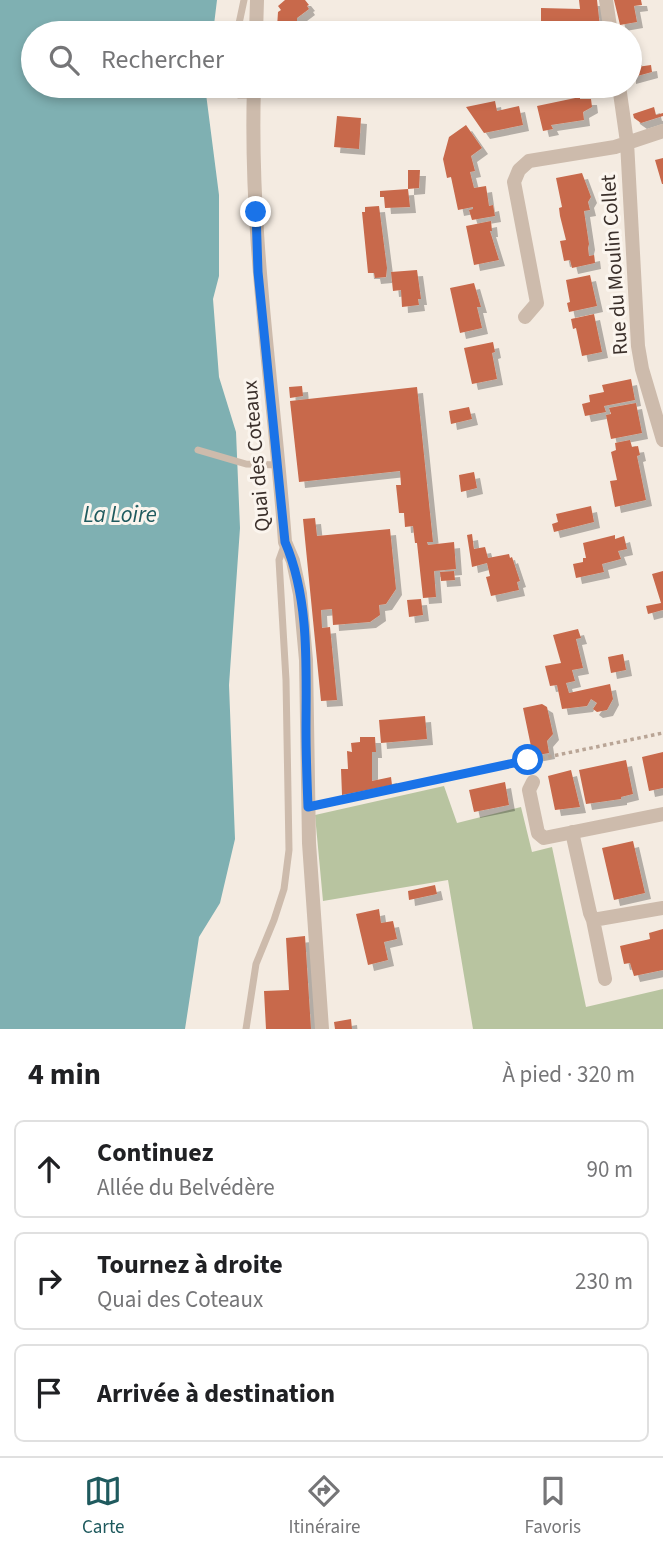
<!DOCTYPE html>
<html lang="fr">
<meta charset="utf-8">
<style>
body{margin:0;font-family:"Source Sans 3",sans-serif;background:#f2f2f2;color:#202124}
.stop{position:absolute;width:21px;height:21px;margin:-16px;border:5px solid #1a73e8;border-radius:50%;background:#fff}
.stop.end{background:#1a73e8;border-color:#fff;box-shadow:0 2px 7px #0008}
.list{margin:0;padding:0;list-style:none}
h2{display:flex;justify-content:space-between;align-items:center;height:91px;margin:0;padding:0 28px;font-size:30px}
h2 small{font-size:23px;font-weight:400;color:#757577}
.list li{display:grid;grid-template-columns:46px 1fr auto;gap:21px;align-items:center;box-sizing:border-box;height:98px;margin:0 14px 14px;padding:0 14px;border:2px solid #e0e0e0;border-radius:10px}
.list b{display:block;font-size:26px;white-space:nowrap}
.list p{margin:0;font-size:23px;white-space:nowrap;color:#757577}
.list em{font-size:23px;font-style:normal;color:#757577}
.icon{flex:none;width:38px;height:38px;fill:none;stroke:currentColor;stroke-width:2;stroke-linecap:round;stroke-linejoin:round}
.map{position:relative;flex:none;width:663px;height:1029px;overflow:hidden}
.search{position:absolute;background:#fff;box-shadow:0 4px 10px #0003;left:21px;right:21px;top:21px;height:77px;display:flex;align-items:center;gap:18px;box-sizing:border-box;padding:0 24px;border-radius:38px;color:#757577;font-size:26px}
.sheet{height:427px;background:#fff}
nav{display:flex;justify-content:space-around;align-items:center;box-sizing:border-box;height:98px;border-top:2px solid #e0e0e0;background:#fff;font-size:19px;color:#757577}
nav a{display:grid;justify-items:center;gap:4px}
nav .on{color:#1f5a5e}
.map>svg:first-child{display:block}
</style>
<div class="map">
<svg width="663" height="1029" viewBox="0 0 663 1029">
<defs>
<filter id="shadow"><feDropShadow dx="6" dy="6" stdDeviation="0" flood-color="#0004"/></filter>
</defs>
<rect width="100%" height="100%" fill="#f4ebe1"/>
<path fill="#b8c4a0" d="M444 786 457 823 521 807 532 852 552 847 586 1007 663 989V1029H473L448 880 323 901 315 815Z"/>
<path fill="#7fb0b2" d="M0 0H217L213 33H33V86H205L219 195V276L213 299 219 377 236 432 240 528 229 685 235 839 220 903 199 937 185 1029H0Z"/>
<path fill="#c8694b" filter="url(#shadow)" d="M285 0H305L309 5 307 6 309 9 297 18V28L301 33H280L287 27H277L278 12 281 10 278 6Z
M579 0H597L600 27H594L595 33H582V31L541 33V8L580 9Z
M614 0H641L642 5 634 6 637 22 620 25Z
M636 59 637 67 651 65 652 72 630 78V60Z
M580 97V99H591L592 107 583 112 584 120 551 125 553 129 543 131 537 106Z
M495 101 497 111 519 106 523 125 484 133 466 107Z
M654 107 656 115 663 113V116L641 123 634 118 633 114Z
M337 116 361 118 359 149 334 147Z
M466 125 482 148 471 156 475 171 470 172 474 188 486 186 489 206 493 205 495 216 472 220 469 210 473 209V207L458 210 451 177 447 178 443 159 449 137Z
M663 158V184H662L655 160Z
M408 170H420L419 188 408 189Z
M582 173 591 197 588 202 590 210 584 211 589 244 588 248 589 256 594 255 595 263 572 268 570 260 564 261 560 241 566 240 560 216 559 208 562 207 556 178Z
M408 189 410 207 385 208 384 197H380V191Z
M379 206 387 268 386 277 375 278 374 273H368L362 212H365V207Z
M491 221 492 231H490L499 260 474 265 466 226Z
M417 270 421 299H418L419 305 402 307 401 290 393 291 391 272Z
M590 275 597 306 569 312 567 303 570 302 566 280Z
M474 283 481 307H477L482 328 460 333 450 288Z
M594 314 602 352 582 356 576 328 573 329 571 319Z
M493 342 495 352 492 353 497 379 472 384 464 348Z
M631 379 635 400 604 406 606 412 585 416 582 404 590 402 589 395 604 392 602 385Z
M302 386 303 396 290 398 289 387Z
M417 387 433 542H427L428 545 454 542 456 569 434 571 436 597 423 598 417 543H415L413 526 405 527 404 513H399L396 485H401L400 471 299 482 290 401Z
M636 403 642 433 611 439 606 415 611 414 609 408Z
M469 407 472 419 451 424 449 411Z
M630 440 632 447 638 446 640 455 637 456 646 500 615 507 610 481 617 480 611 452 616 450 615 443Z
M474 472 477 488 461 492 459 475Z
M591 506 594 522 554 532 552 524 558 522 556 514Z
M315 518 317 536 390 529 396 589 386 604 379 605 380 615 370 622 333 625 332 609 321 610 322 628 330 627 337 700 321 701 303 519Z
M472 534 474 549 485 547 488 558 509 554 510 558 512 557 520 581 517 582 519 590 491 596 486 577 490 576 487 563 472 567 467 535Z
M615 535V539L624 536 627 549 618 551 621 559 602 564 604 572 576 578 573 564 583 562V558H586L583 543Z
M454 571 455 580 441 581 440 572Z
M663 571V610L648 614 646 606 661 603 652 574Z
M421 599 423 615 409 617 407 600Z
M578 629 581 638 576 639 583 668 572 670 575 681 566 683 569 693 610 684 613 699 607 710 597 712 593 709 597 703 591 699 587 706 562 709 557 685 550 686 545 666 561 663 553 635Z
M623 654 626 670 611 673 608 657Z
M542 704 547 707 553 734 547 741 549 753 533 756 523 708Z
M425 716 427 739 381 743 379 720Z
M360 737H375L376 752H372V781L391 777 392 785 342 795 341 769H348L347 751 352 752 351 743 360 742Z
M663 752V788L649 791 642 757Z
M626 760 633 794 621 797V799L586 804 579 770Z
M571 770 580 807 555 810 548 776Z
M505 782 509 805 474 812 469 790Z
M633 841 645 893 614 900 602 848Z
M435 885 437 894 409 900 408 891Z
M379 909 381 923 393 921 397 939 384 942 388 960 368 965 356 914Z
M663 929V970L634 976 630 963 624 964 620 946 650 939 649 933Z
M305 936 311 1029H266L264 991 289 990 286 938Z
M351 1019 352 1029H335L334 1022Z"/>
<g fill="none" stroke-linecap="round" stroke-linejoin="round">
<path stroke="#b9a596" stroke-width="3.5" stroke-dasharray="3.5 3.5" stroke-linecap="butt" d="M322 804 663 733"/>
<path stroke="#cdbbac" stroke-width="7" d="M237 33 244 0
M226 86 239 95H254
M198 450 246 464 278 465
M246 1029 256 964 274 920 284 889 289 850 286 680 279 560 284 546"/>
<path stroke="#cdbbac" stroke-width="14" d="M606 0 611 33
M256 33 257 0
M254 86C249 239 274 390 285 542L293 561 300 594 306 660 309 843 322 1029
M619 86 627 142 638 346 642 369 663 440
M525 317 537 303 514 182 519 170 529 161 615 147 663 131
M533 782 529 790 538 833 544 838 663 814
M572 832 590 913 593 920 663 908
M593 920 605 979"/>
</g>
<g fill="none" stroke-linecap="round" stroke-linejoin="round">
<path stroke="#1a73e8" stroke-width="9" d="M256 212 258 272 285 542C310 600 306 668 306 730 306 756 307 781 308 807L528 760"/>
</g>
<g text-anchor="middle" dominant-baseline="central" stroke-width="6" stroke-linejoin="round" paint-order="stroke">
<g font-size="21" fill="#3b302b" stroke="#fbf5ee">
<text transform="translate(614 265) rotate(-94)">Rue du Moulin Collet</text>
<text transform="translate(256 456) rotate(-95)">Quai des Coteaux</text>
</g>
<g font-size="23" font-style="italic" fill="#1f5a5e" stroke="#fbf5ee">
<text x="120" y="514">La Loire</text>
</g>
</g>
</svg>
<div class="stop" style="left:528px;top:760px"></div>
<div class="stop end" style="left:256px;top:212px"></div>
<div class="search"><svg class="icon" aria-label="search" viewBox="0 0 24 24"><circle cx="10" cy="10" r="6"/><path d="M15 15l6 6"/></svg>Rechercher</div>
</div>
<section class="sheet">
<h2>4 min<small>À pied · 320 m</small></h2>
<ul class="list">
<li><svg class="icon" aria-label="ahead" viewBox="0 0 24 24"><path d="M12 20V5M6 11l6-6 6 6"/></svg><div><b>Continuez</b><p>Allée du Belvédère</p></div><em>90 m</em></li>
<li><svg class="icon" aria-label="right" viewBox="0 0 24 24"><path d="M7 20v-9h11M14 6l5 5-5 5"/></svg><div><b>Tournez à droite</b><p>Quai des Coteaux</p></div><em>230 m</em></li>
<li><svg class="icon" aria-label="arrive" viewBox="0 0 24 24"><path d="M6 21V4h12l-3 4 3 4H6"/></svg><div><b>Arrivée à destination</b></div></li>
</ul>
</section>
<nav>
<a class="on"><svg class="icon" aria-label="map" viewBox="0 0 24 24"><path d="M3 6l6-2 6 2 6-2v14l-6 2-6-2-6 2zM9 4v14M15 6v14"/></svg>Carte</a>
<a><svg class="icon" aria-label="directions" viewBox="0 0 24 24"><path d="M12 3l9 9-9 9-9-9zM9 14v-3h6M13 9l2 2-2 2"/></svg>Itinéraire</a>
<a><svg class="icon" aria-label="saved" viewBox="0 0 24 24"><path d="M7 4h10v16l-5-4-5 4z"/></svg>Favoris</a>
</nav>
